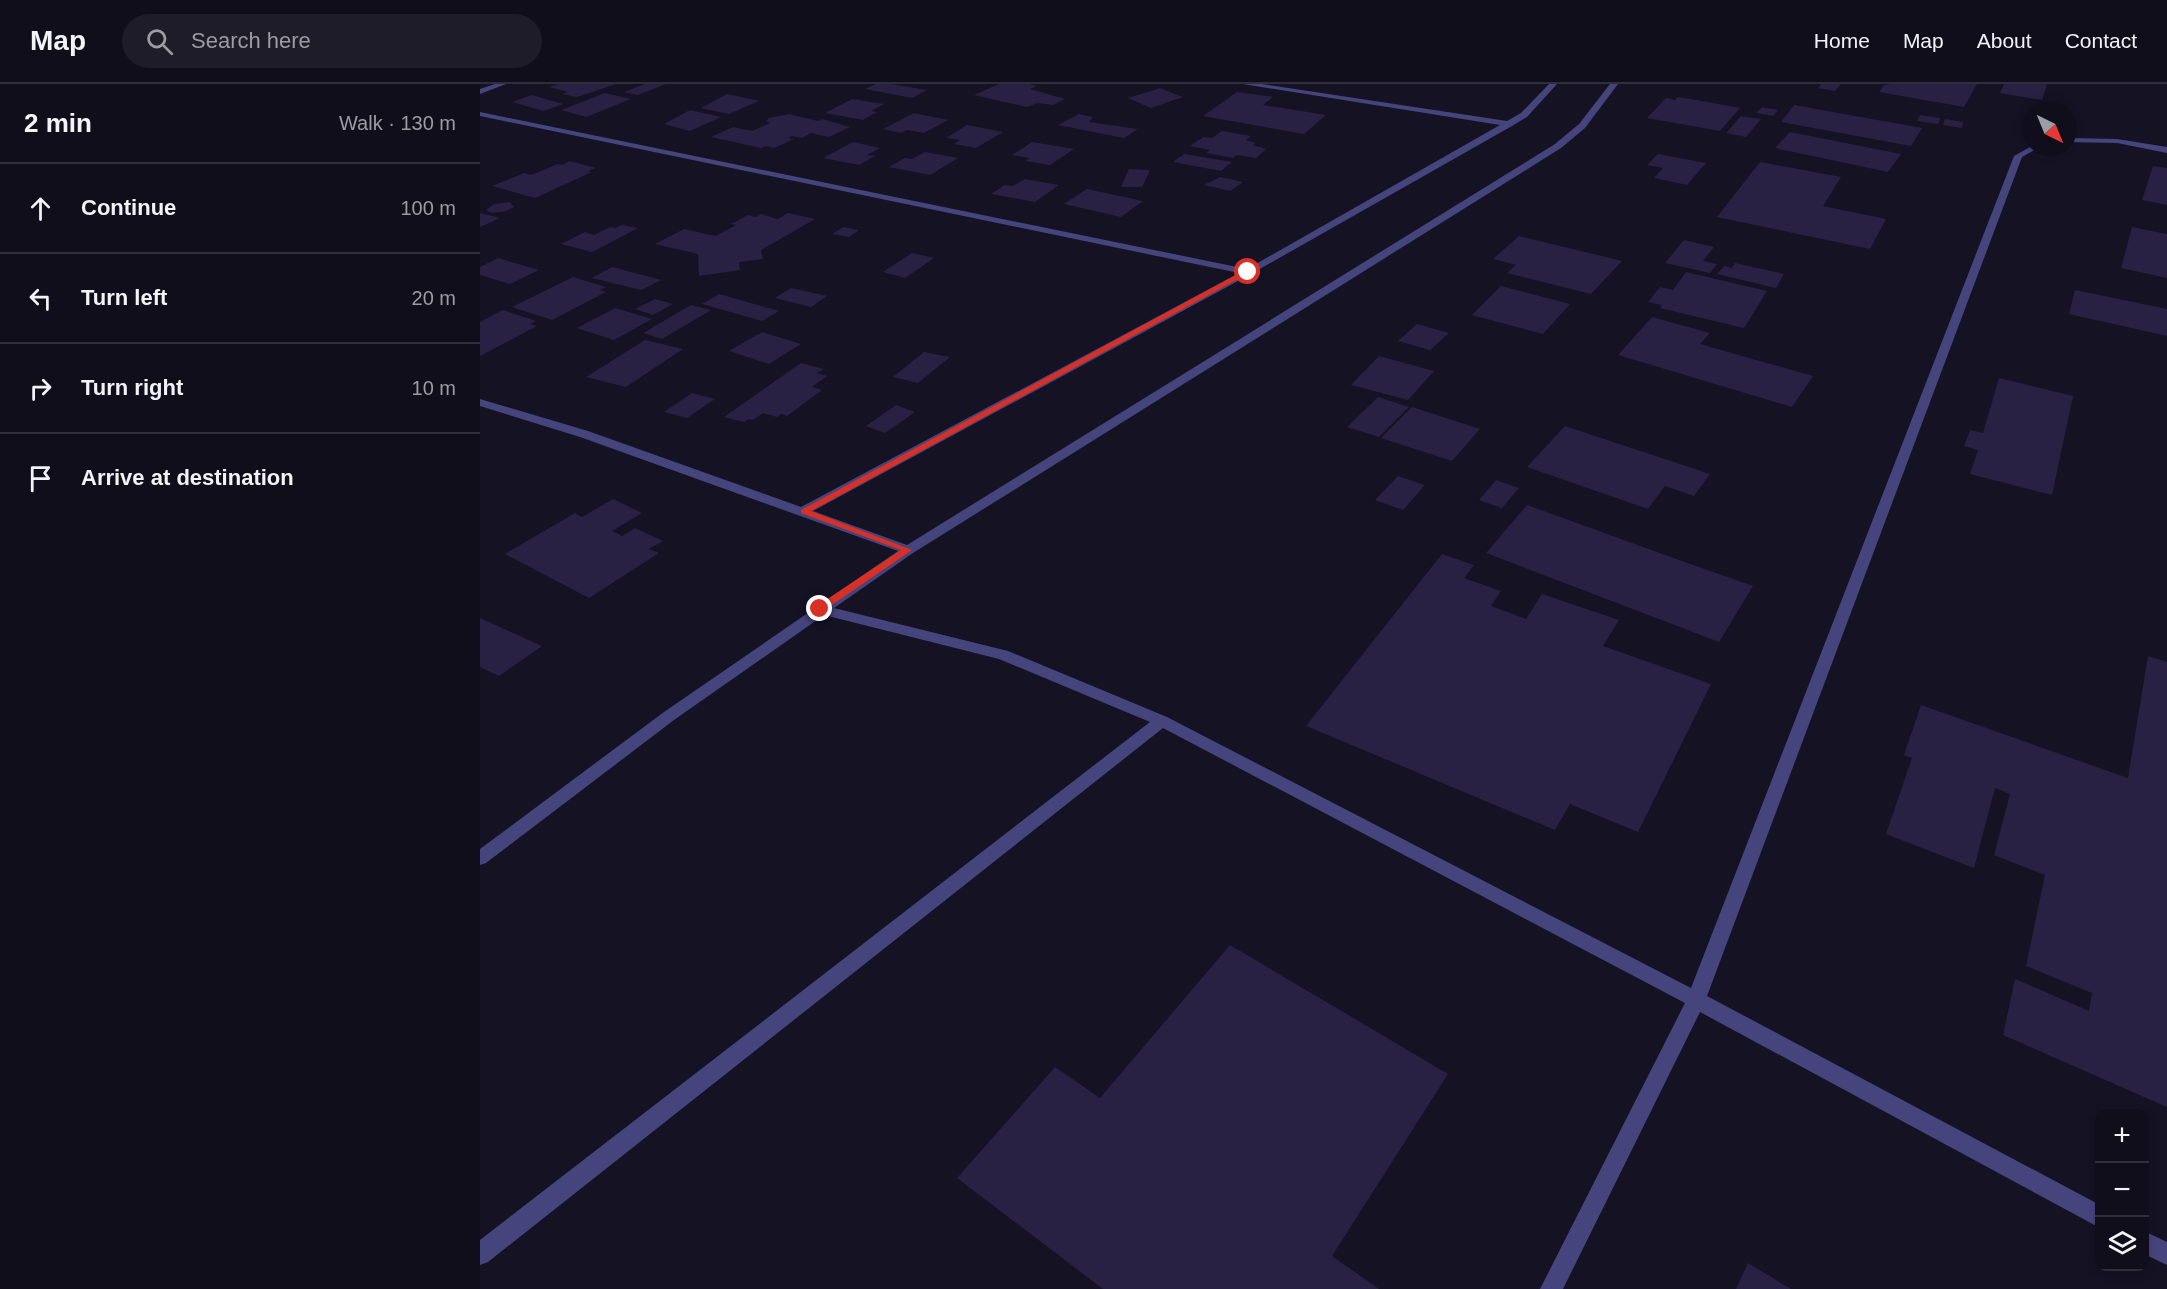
<!DOCTYPE html>
<meta charset="utf-8">
<style>
body{margin:0;font-family:Arial,sans-serif;background:#1e1c28;color:#f1f3f6}
.controls{position:absolute;right:18px;bottom:18px;display:grid;overflow:hidden;border-radius:12px;box-shadow:0 3px 9px #0003}
.controls button{width:54px;height:54px;display:grid;place-items:center;padding:0;border:0;border-bottom:2px solid #302e3a;background:#100e1b;color:#f1f3f6;font:30px sans-serif}
.compass{position:absolute;left:1543px;top:18px;width:54px;height:54px;border-radius:50%;background:#100e1b;box-shadow:0 3px 9px #0003;rotate:137deg}
.stop{position:absolute;width:18px;height:18px;margin:-14px;border:4px solid #d93025;border-radius:50%;background:#fff}
.stop.end{background:#d93025;border-color:#fff;box-shadow:0 2px 6px #0008}
.list{margin:0;padding:0;list-style:none}
h2{display:flex;justify-content:space-between;align-items:center;height:78px;margin:0;padding:0 24px;font-size:26px}
h2 small{font-size:20px;font-weight:400;color:#9c9ca3}
.list li{display:grid;grid-template-columns:39px 1fr auto;gap:18px;align-items:center;box-sizing:border-box;height:90px;padding:0 24px;border-top:2px solid #302e3a}
.list b{display:block;font-size:22px;white-space:nowrap}
.list em{font-size:20px;font-style:normal;color:#9c9ca3}
.icon{flex:none;width:33px;height:33px;fill:none;stroke:currentColor;stroke-width:2;stroke-linecap:round;stroke-linejoin:round}
.map{position:relative;flex:none;width:1687px;height:1205px;overflow:hidden}
header{display:flex;align-items:center;gap:36px;box-sizing:border-box;height:84px;padding:0 30px;background:#100e1b;border-bottom:2px solid #302e3a}
header strong{font-size:28px}
nav{display:flex;gap:33px;margin-inline-start:auto;font-size:21px}
.search{width:420px;height:54px;background:#1e1c28;display:flex;align-items:center;gap:15px;box-sizing:border-box;padding:0 21px;border-radius:33px;color:#9c9ca3;font-size:22px}
main{display:flex}
aside{flex:1;background:#100e1b}
.map>svg:first-child{display:block}
</style>
<header>
<strong>Map</strong>
<div class="search"><svg class="icon" aria-label="search" viewBox="0 0 24 24"><circle cx="10" cy="10" r="6"/><path d="M15 15l6 6"/></svg>Search here</div>
<nav><a>Home</a><a>Map</a><a>About</a><a>Contact</a></nav>
</header>
<main>
<aside>
<h2>2 min<small>Walk · 130 m</small></h2>
<ul class="list">
<li><svg class="icon" aria-label="ahead" viewBox="0 0 24 24"><path d="M12 20V5M6 11l6-6 6 6"/></svg><div><b>Continue</b></div><em>100 m</em></li>
<li><svg class="icon" aria-label="left" viewBox="0 0 24 24"><path d="M17 20v-9H6M10 6l-5 5 5 5"/></svg><div><b>Turn left</b></div><em>20 m</em></li>
<li><svg class="icon" aria-label="right" viewBox="0 0 24 24"><path d="M7 20v-9h11M14 6l5 5-5 5"/></svg><div><b>Turn right</b></div><em>10 m</em></li>
<li><svg class="icon" aria-label="arrive" viewBox="0 0 24 24"><path d="M6 21V4h12l-3 4 3 4H6"/></svg><div><b>Arrive at destination</b></div></li>
</ul>
</aside>
<div class="map">
<svg width="1687" height="1205" viewBox="0 0 1687 1205">
<rect width="100%" height="100%" fill="#151224"/>
<path fill="#282143" d="M79 0H136L97 13 82 10 88 8 69 3Z
M165 0H186L158 11 144 8Z
M395 0H411L447 6 432 14 385 5Z
M519 0H549L557 2 550 5 585 15 573 21 557 19 547 23 494 11Z
M1341 0H1361L1355 7 1338 4Z
M1411 0H1497L1484 23 1399 8 1404 1Z
M1524 0H1567L1562 16 1520 9Z
M680 4 703 13 671 24 648 14Z
M757 8 793 13 783 21 846 31 824 50 723 32Z
M125 9 151 15 106 33 81 26Z
M247 10 279 17 249 30 221 24Z
M52 11 83 20 64 27 32 18Z
M1198 13 1222 17 1260 24 1240 47 1167 34 1186 14 1195 16Z
M372 15 404 20 391 27 397 28 383 36 345 29Z
M1314 21 1442 44 1431 62 1301 38Z
M1282 23 1298 26 1293 32 1276 29Z
M210 26 241 33 210 47 184 40Z
M434 29 468 36 444 49 427 46 421 49 403 45Z
M309 30 338 37 342 35 370 43 349 53 331 49 322 54 312 52 308 54 314 55 294 64 286 62 281 64 231 53 253 43 272 47 290 39 286 37 289 34Z
M599 30 613 33 609 38 658 45 644 54 578 41Z
M1440 31 1460 34 1458 40 1437 37Z
M1261 32 1281 35 1266 53 1246 49Z
M1465 35 1483 38 1482 44 1463 41Z
M487 41 523 48 496 64 474 60 480 56 466 54Z
M742 47 771 52 766 56 776 59 773 61 786 65 776 74 757 71 753 74 726 69 730 66 710 62 723 53 732 54Z
M1310 48 1421 70 1408 88 1295 64Z
M373 58 400 64 387 71 395 72 379 81 343 74Z
M552 58 594 65 570 81 545 77 550 74 532 71Z
M445 68 478 74 450 91 409 83 425 74 432 75Z
M704 70 752 78 741 87 693 78Z
M1178 70 1226 79 1207 101 1174 94 1183 84 1167 81Z
M90 77 116 84 108 87 112 88 55 114 12 102 44 89 51 91 78 80 82 81Z
M1280 78 1361 93 1343 122 1406 135 1390 165 1237 133Z
M1673 82 1687 84V121L1662 116Z
M649 85 670 86 662 103H641Z
M740 93 763 98 750 107 724 101Z
M545 95 579 101 555 118 511 110 525 101 533 102Z
M607 105 663 117 641 133 584 120Z
M30 118 34 123 26 127 11 129 6 126 14 120Z
M0 129 20 134 0 143Z
M308 129 335 135 281 166 283 175 259 178 260 186 219 192 218 170 175 160 204 145 236 152 256 141 251 140 268 131 276 133 281 130 298 135Z
M142 141 158 144 112 168 81 160 105 148 114 151 130 143 135 144Z
M363 143 379 146 369 153 352 150Z
M1652 143 1687 150V194L1641 184Z
M1039 152 1142 177 1111 210 1027 189 1036 181 1013 175Z
M1204 156 1234 163 1223 177 1237 180 1230 189 1185 179Z
M432 169 454 174 425 194 403 188Z
M18 174 59 186 30 200 0 191V183Z
M1255 179 1304 190 1296 204 1237 190 1244 182 1252 184Z
M132 183 181 196 161 206 112 194Z
M1206 188 1287 207 1264 244 1180 224 1182 221 1168 218 1180 203 1193 206Z
M93 193 126 203 120 206 126 208 72 236 32 223Z
M1021 202 1090 220 1063 250 992 231Z
M311 204 347 212 331 223 295 214Z
M1595 206 1687 225V252L1589 230Z
M239 210 299 227 282 237 222 220Z
M175 215 193 220 173 231 155 225Z
M211 221 231 226 182 255 163 249Z
M135 224 172 235 134 256 97 244Z
M23 226 56 237 50 240 57 242 0 272V238Z
M1172 233 1230 249 1220 260 1333 292 1312 323 1138 271Z
M937 240 969 249 950 266 918 257Z
M282 248 321 260 289 280 249 267Z
M165 256 203 265 146 303 106 293Z
M444 268 470 273 438 299 413 293Z
M899 272 954 287 928 316 871 301Z
M321 279 344 285 337 289 347 292 332 303 342 306 307 332 301 330 297 333 283 329 273 336 269 335 264 338 244 333Z
M1519 294 1593 312 1572 411 1490 390 1498 366 1484 362 1490 346 1503 349Z
M212 309 235 315 207 334 184 328Z
M898 313 929 323 899 353 867 343Z
M416 321 435 328 405 349 386 342Z
M932 323 1000 345 972 377 901 354Z
M1085 342 1230 390 1214 412 1185 402 1168 425 1047 383Z
M918 392 945 401 923 426 895 416Z
M1016 396 1039 404 1022 424 999 416Z
M133 415 162 429 132 447 142 452 155 444 183 457 169 465 179 469 109 514 25 470 95 429 102 433Z
M1047 421 1213 481 1273 502 1239 558 1006 469Z
M962 470 994 481 984 494 1021 507 1011 522 1046 535 1062 510 1139 536 1123 562 1231 600 1158 748 1090 720 1075 746 826 642Z
M0 534 62 562 19 592 0 583Z
M1668 572 1687 578V1023L1523 951 1535 895 1609 927 1612 909 1546 882 1565 791 1514 771 1530 710 1515 704 1494 784 1406 750 1432 674 1424 671 1441 621 1648 694Z
M750 861 968 990 852 1172 899 1205H623L477 1094 575 983 620 1014Z
M1268 1179 1311 1205H1256Z"/>
<g fill="none" stroke-linecap="round" stroke-linejoin="round">
<path fill="#46447d" fill-rule="evenodd" d="M15 0H26L0 10V5Z
M763 0H782L1027 37 1041 29 1069 0H1077L1047 33 1032 42 771 190 333 427 427 461 1075 60 1099 40 1130 0H1138L1105 44 1081 64 433 469 354 524 528 567 687 633 1211 904 1534 72 1552 62 1560 63 1542 73 1227 912 1620 1121V1144L1220 928 1083 1205H1060L1205 919 683 644 8 1178 0 1181V1156L670 638 519 575 344 531 194 636 6 779 0 781V765L184 628 418 467 100 353 0 322V315L108 347 321 423 759 189 0 32V28L767 185 1020 41Z
M1588 54 1637 55 1687 63V69L1637 59 1588 58Z
M1664 1147 1687 1158V1181L1664 1170Z"/>
</g>
<path fill="#d93025" d="M765 186 771 188 331 427 432 466 343 527H337V522L421 466 321 429V426Z"/>
</svg>
<div class="controls">
<button>+</button>
<button>−</button>
<button><svg class="icon" aria-label="layers" viewBox="0 0 24 24"><path d="M12 4l9 5-9 5-9-5zM3 14l9 5 9-5"/></svg></button>
</div>
<svg class="compass" viewBox="-18 -18 36 36"><path d="M0-13l5 13h-10z" fill="#e53935"/><path d="M0 13l5-13h-10z" fill="#9c9ca3"/></svg>
<div class="stop" style="left:768px;top:188px"></div>
<div class="stop end" style="left:340px;top:525px"></div>
</div>
</main>
